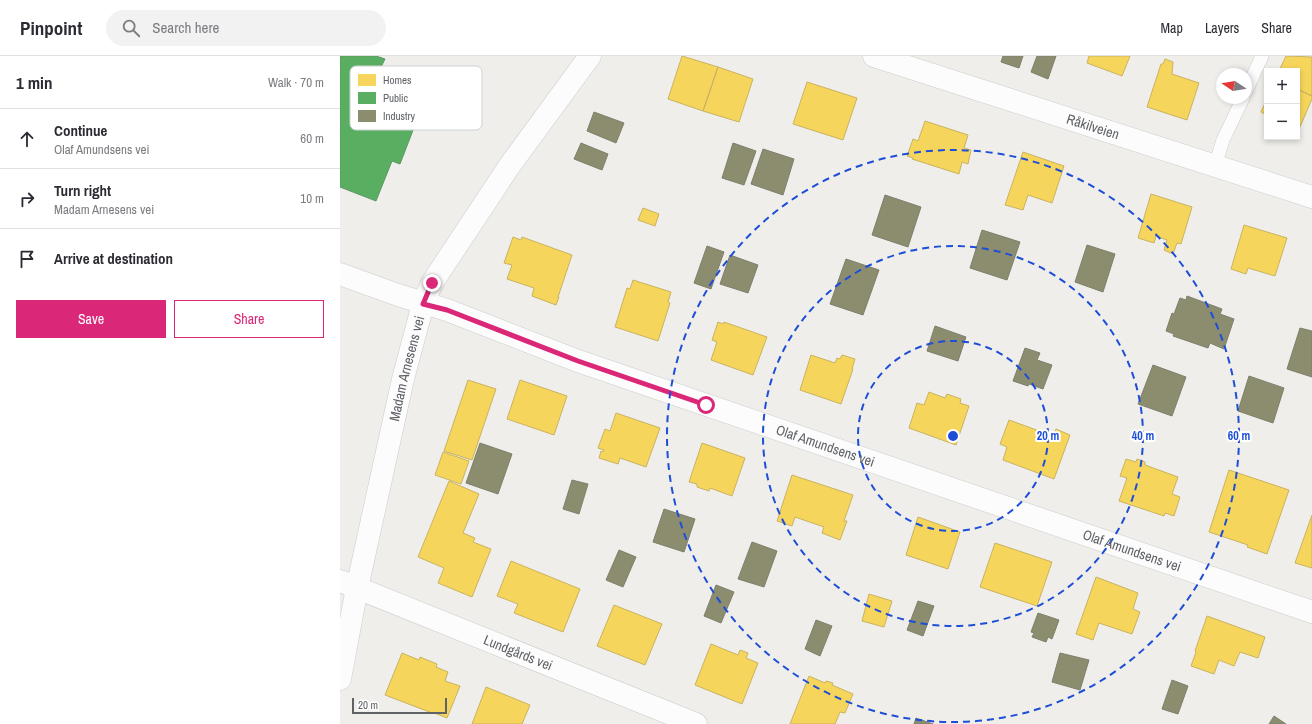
<!DOCTYPE html>
<meta charset="utf-8">
<style>
body{margin:0;font-family:"Archivo Narrow",sans-serif;background:#f2f2f3;color:#2b2b33}
.controls{position:absolute;right:12px;top:12px;display:grid;overflow:hidden;border-radius:0px;box-shadow:0 2px 6px #0003}
.controls button{width:36px;height:36px;display:grid;place-items:center;padding:0;border:0;border-bottom:1px solid #e1e1e2;background:#fff;color:#2b2b33;font:20px sans-serif}
.compass{position:absolute;left:876px;top:12px;width:36px;height:36px;border-radius:50%;background:#fff;box-shadow:0 2px 6px #0003;rotate:282deg}
.scale{position:absolute;left:12px;bottom:10px;width:95px;box-sizing:border-box;padding-left:4px;border:2px solid #5f6368;border-top:0;font-size:11px;line-height:14px;white-space:nowrap;color:#5f6368;-webkit-text-stroke:3px #fff;paint-order:stroke}
.stop{position:absolute;width:12px;height:12px;margin:-9px;border:3px solid #db2777;border-radius:50%;background:#fff}
.stop.end{background:#db2777;border-color:#fff;box-shadow:0 1px 4px #0008}
.list{margin:0;padding:0;list-style:none}
h2{display:flex;justify-content:space-between;align-items:center;height:52px;margin:0;padding:0 16px;font-size:17px}
h2 small{font-size:13px;font-weight:400;color:#7c7c81}
.list li{display:grid;grid-template-columns:26px 1fr auto;gap:12px;align-items:center;box-sizing:border-box;height:60px;padding:0 16px;border-top:1px solid #e1e1e2}
.list b{display:block;font-size:15px;white-space:nowrap}
.list p{margin:0;font-size:13px;white-space:nowrap;color:#7c7c81}
.list em{font-size:13px;font-style:normal;color:#7c7c81}
.actions{display:flex;gap:8px;padding:12px 16px}
.actions a{flex:1;padding:9px 0;border:1px solid #db2777;border-radius:0px;text-align:center;font-size:14px;color:#db2777}
.actions .main{background:#db2777;color:#fff}
.icon{flex:none;width:22px;height:22px;fill:none;stroke:currentColor;stroke-width:2;stroke-linecap:round;stroke-linejoin:round}
.map{position:relative;flex:none;width:972px;height:668px;overflow:hidden}
header{display:flex;align-items:center;gap:24px;box-sizing:border-box;height:56px;padding:0 20px;background:#fff;border-bottom:1px solid #e1e1e2}
header strong{font-size:19px}
nav{display:flex;gap:22px;margin-inline-start:auto;font-size:14px}
.search{width:280px;height:36px;background:#f2f2f3;display:flex;align-items:center;gap:10px;box-sizing:border-box;padding:0 14px;border-radius:22px;color:#7c7c81;font-size:15px}
main{display:flex}
aside{flex:1;background:#fff}
.map>svg:first-child{display:block}
</style>
<header>
<strong>Pinpoint</strong>
<div class="search"><svg class="icon" aria-label="search" viewBox="0 0 24 24"><circle cx="10" cy="10" r="6"/><path d="M15 15l6 6"/></svg>Search here</div>
<nav><a>Map</a><a>Layers</a><a>Share</a></nav>
</header>
<main>
<aside>
<h2>1 min<small>Walk · 70 m</small></h2>
<ul class="list">
<li><svg class="icon" aria-label="ahead" viewBox="0 0 24 24"><path d="M12 20V5M6 11l6-6 6 6"/></svg><div><b>Continue</b><p>Olaf Amundsens vei</p></div><em>60 m</em></li>
<li><svg class="icon" aria-label="right" viewBox="0 0 24 24"><path d="M7 20v-9h11M14 6l5 5-5 5"/></svg><div><b>Turn right</b><p>Madam Arnesens vei</p></div><em>10 m</em></li>
<li><svg class="icon" aria-label="arrive" viewBox="0 0 24 24"><path d="M6 21V4h12l-3 4 3 4H6"/></svg><div><b>Arrive at destination</b></div></li>
</ul>
<div class="actions"><a class="main">Save</a><a>Share</a></div>
</aside>
<div class="map">
<svg width="972" height="668" viewBox="0 0 972 668">
<rect width="100%" height="100%" fill="#efeeea"/>
<path fill="#f6d55c" stroke="#c9b360" d="M342 0 378 11 363 55 328 43Z
M749 0H790L782 20 747 7Z
M946 0 972 1V40L957 33V15H939Z
M825 3 833 6 832 18 859 27 847 64 807 51 821 8H823Z
M378 11 413 23 399 66 363 55Z
M467 26 517 42 503 84 453 68Z
M957 33 972 40V43L959 73 957 72Z
M927 43V59L921 56Z
M585 65 628 79 624 92 631 94 628 108 622 106 619 118 572 103 573 102 567 100 573 83 578 85Z
M683 96 724 110 712 147 688 139 683 154 665 149Z
M811 138 852 151 841 188 837 187 833 198 824 194 827 184 816 180 814 187 798 182Z
M303 152 319 158 315 170 298 164Z
M904 169 947 182 935 220 908 212 906 218 891 213Z
M173 181 181 184 182 181 232 199 218 241H219L216 249 192 240 194 232 167 223 172 209 164 207Z
M293 224 331 236 328 246 330 247 318 285 275 271 287 232 290 233Z
M378 266 383 268 384 266 427 281 413 319 371 304 377 286 372 284Z
M471 299 495 307 497 302 500 303 502 299 515 303 512 313H513L501 348 460 334Z
M128 324 156 333 132 404 104 395Z
M180 324 227 340 214 379 167 363Z
M589 336 605 342 607 338 621 343 620 347 629 350 616 389 569 372 577 347 584 349Z
M276 357 320 372 306 411 280 402 278 408 259 402 261 395 263 396 264 394 258 392 265 373 270 375Z
M669 364 713 380 716 373 730 379 714 423 663 404 667 391 660 388Z
M362 387 405 402 392 440 370 432 369 435 357 431V428L349 426Z
M103 396 129 405 121 428 95 419Z
M786 403 796 406 797 403 805 406V409L838 421 832 438 840 441 834 460 825 457 824 460 779 445 787 422 780 420Z
M889 414 949 434 927 498 907 491 908 489 869 476Z
M452 419 513 439 504 465H507L500 484 482 477 484 471 455 461 452 470 437 465Z
M109 425 139 438 123 477 135 482 133 486 151 493 132 541 98 527 104 512 78 501Z
M972 459V512L955 507Z
M578 461 620 476 608 513 566 499Z
M655 487 712 506 697 550 640 531Z
M171 505 240 533 223 576 174 557 178 548 157 540Z
M756 521 798 537 793 553 800 556 792 578 759 567 753 584 736 578Z
M529 538 552 545 544 571 522 565Z
M274 549 322 568 305 609 257 590Z
M867 560 925 581 918 602 900 596 894 610 879 604 874 618 851 610 856 596 855 595Z
M371 588 398 599 400 594 408 597 406 602 418 607 402 648 355 629Z
M62 597 79 604 80 601 97 608 96 611 108 616 105 625 120 630 107 662 92 656V657L45 639Z
M469 620 485 627 486 625 493 627 492 629 513 638 505 657 500 656 495 668H450Z
M146 631 190 649 182 668H132Z"/>
<path fill="#5aae61" stroke="#5c9863" d="M0 0H36L45 3 41 11 82 27 67 66 75 69 60 108 52 105 36 145 0 131Z"/>
<path fill="#8c8c6e" stroke="#7e806c" d="M663 0H683L679 12 661 6Z
M697 0H716L708 23 691 16Z
M254 56 284 67 276 87 247 75Z
M241 87 268 98 262 114 234 103Z
M393 87 416 95 404 129 382 122Z
M423 93 454 103 443 139 411 128Z
M545 139 581 151 568 191 532 179Z
M642 174 680 186 667 224 630 212Z
M747 189 775 198 763 236 735 226Z
M367 190 384 196 371 233 354 227Z
M390 199 418 209 408 237 380 228Z
M506 203 539 214 523 259 490 248Z
M847 240 882 253 880 258 894 263 884 293 870 287 868 292 833 280 834 278 826 275 832 257 834 258 840 242 846 244Z
M595 270 626 281 618 305 587 295Z
M960 272 972 275V321L947 313Z
M685 292 700 297 697 304 712 309 703 333 689 328 688 330 673 325Z
M813 309 846 321 832 360 798 348Z
M909 320 944 332 933 367 898 355Z
M140 387 172 398 158 438 126 427Z
M232 424 248 428 239 458 223 453Z
M324 453 355 463 344 496 313 486Z
M412 486 437 495 424 531 398 523Z
M279 494 296 501 283 531 266 524Z
M376 529 394 536 381 567 364 560Z
M578 545 594 550 583 580 567 574Z
M698 557 719 564 712 583 708 581 706 586 692 581 694 577 691 576Z
M476 564 492 570 480 600 465 593Z
M720 597 749 604 740 634 712 626Z
M832 624 848 630 838 658 822 653Z
M934 660 946 668H929Z
M576 662 593 668H574Z"/>
<g fill="none" stroke-linecap="round" stroke-linejoin="round">
<defs>
<path id="service" d="M906 35 922 0
M875 110 883 84 903 42"/>
<g id="minor">
<path id="s1" d="M534 0 972 141"/>
<path id="s2" d="M0 218 58 239 107 254 238 305 972 556"/>
<path d="M0 623 17 532"/>
</g>
<g id="tertiary">
<path id="s3" d="M0 525 356 668"/>
<path id="s4" d="M17 532 63 323 83 248 92 227 170 109 250 0"/>
</g>
</defs>
<use href="#service" stroke="#cbcccc" stroke-width="14"/>
<use href="#minor" stroke="#cbcccc" stroke-width="23"/>
<use href="#tertiary" stroke="#cbcccc" stroke-width="23"/>
<use href="#service" stroke="#fdfcfc" stroke-width="13"/>
<use href="#minor" stroke="#fdfcfc" stroke-width="22"/>
<use href="#tertiary" stroke="#fdfcfc" stroke-width="22"/>
</g>
<g fill="none" stroke-linecap="round" stroke-linejoin="round">
<path stroke="#db2777" stroke-width="5" d="M92 227 83 248 107 254 238 305 366 349"/>
</g>
<g fill="none" stroke="#1d4ed8" stroke-width="2" stroke-dasharray="7 5">
<circle cx="613" cy="380" r="95"/>
<circle cx="613" cy="380" r="190"/>
<circle cx="613" cy="380" r="286"/>
</g>
<g text-anchor="middle" dominant-baseline="central" stroke-width="4" stroke-linejoin="round" paint-order="stroke">
<g font-size="14" fill="#5f6368" stroke="#fff">
<text stroke="none"><textPath href="#s1" startOffset="230">Råkilveien</textPath></text>
<text stroke="none"><textPath href="#s4" startOffset="225">Madam Arnesens vei</textPath></text>
<text stroke="none"><textPath href="#s2" startOffset="515">Olaf Amundsens vei</textPath></text>
<text stroke="none"><textPath href="#s2" startOffset="839">Olaf Amundsens vei</textPath></text>
<text stroke="none"><textPath href="#s3" startOffset="192">Lundgårds vei</textPath></text>
</g>
</g>
<rect x="10" y="10" width="132" height="64" rx="6" fill="#fff" stroke="#cfd0d2" stroke-width="1"/>
<rect x="18" y="18" width="18" height="12" fill="#f6d55c"/>
<rect x="18" y="36" width="18" height="12" fill="#5aae61"/>
<rect x="18" y="54" width="18" height="12" fill="#8c8c6e"/>
<g font-size="11" fill="#5f6368">
<text x="43" y="28">Homes</text>
<text x="43" y="46">Public</text>
<text x="43" y="64">Industry</text>
</g>
<circle cx="613" cy="380" r="6" fill="#1d4ed8" stroke="#fff" stroke-width="2"/>
<g font-size="12" text-anchor="middle" font-weight="bold" fill="#1d4ed8" stroke="#fff" stroke-width="4" stroke-linejoin="round" paint-order="stroke">
<text x="708" y="384">20 m</text>
<text x="803" y="384">40 m</text>
<text x="899" y="384">60 m</text>
</g>
</svg>
<div class="controls">
<button>+</button>
<button>−</button>
</div>
<svg class="compass" viewBox="-18 -18 36 36"><path d="M0-13l5 13h-10z" fill="#e53935"/><path d="M0 13l5-13h-10z" fill="#7c7c81"/></svg>
<div class="scale">20 m</div>
<div class="stop" style="left:366px;top:349px"></div>
<div class="stop end" style="left:92px;top:227px"></div>
</div>
</main>
